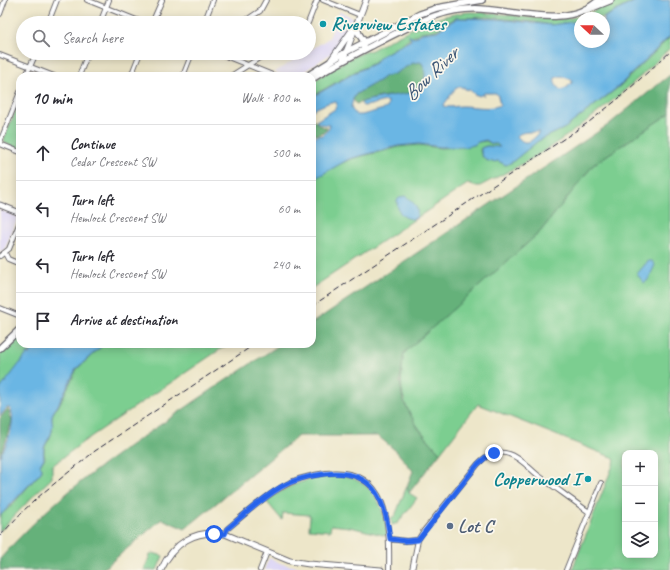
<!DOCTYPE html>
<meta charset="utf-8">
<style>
body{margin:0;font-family:Caveat,sans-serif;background:#f7f7f7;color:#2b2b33}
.controls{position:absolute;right:12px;bottom:12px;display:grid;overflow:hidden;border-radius:8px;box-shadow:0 2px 10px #0003}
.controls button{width:36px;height:36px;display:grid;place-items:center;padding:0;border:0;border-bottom:1px solid #e1e1e2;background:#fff;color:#2b2b33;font:20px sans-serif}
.compass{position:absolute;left:574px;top:12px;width:36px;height:36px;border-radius:50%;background:#fff;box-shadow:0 2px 10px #0003;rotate:292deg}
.stop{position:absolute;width:12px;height:12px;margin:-9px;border:3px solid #2563eb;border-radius:50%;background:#fff}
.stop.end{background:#2563eb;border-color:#fff;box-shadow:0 1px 4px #0008}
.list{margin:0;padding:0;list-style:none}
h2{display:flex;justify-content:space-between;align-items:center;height:52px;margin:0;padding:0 16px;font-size:17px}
h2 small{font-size:13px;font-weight:400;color:#7c7c81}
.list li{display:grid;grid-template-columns:26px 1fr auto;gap:12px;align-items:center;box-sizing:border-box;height:56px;padding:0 16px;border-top:1px solid #e1e1e2}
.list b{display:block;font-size:15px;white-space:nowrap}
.list p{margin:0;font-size:13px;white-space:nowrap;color:#7c7c81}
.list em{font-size:13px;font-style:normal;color:#7c7c81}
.icon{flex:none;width:22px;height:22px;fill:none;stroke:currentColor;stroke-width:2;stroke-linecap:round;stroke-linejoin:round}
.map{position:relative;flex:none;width:670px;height:570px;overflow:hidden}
.search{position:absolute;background:#fff;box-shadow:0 2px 10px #0003;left:16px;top:16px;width:300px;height:44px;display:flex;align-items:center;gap:10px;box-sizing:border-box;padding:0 14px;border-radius:22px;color:#7c7c81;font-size:15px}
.panel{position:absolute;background:#fff;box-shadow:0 2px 10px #0003;left:16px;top:72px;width:300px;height:276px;border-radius:12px}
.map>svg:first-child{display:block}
</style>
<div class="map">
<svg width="670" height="570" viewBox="0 0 670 570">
<rect width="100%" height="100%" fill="#fbf7ec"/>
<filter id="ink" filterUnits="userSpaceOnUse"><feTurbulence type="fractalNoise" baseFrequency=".025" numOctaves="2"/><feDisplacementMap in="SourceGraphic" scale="8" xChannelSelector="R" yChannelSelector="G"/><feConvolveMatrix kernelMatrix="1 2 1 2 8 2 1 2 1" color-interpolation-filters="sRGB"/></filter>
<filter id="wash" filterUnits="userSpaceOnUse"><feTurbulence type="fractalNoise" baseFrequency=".012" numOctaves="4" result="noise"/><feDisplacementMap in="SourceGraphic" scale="16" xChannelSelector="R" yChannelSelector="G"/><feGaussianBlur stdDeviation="0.9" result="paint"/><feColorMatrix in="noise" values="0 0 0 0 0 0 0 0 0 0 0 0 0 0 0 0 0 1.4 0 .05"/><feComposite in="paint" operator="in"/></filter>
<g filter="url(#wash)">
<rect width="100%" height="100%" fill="#ede6c9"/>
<path fill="#dcd5f6" d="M340 11 353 18 342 41 332 53 297 76H284L275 72 305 53H309V51L329 38Z
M0 210 18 217 5 249 0 252Z
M269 558 282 564 316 570H264Z"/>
<path fill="#7cce90" stroke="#4f7866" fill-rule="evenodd" d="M613 0H636L602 18H580V21L551 25 535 22 488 17 461 18 457 17 436 30 421 32 380 57 374 63 356 71 312 96V82C329 71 353 54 372 50 402 33 435 14 471 12 481 12 491 14 501 14 529 17 552 23 580 16 585 15 593 13 596 8Z
M670 37V48C624 94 573 136 515 168 504 174 491 180 480 186H474L469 183 312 288V180L340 164 354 158 392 149 398 147 419 145 440 148 465 147 474 145 478 142 486 141 492 144H497L500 147 486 146 481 148 480 150C481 159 489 164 498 161L506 165 512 162 538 141 565 128 619 87Z
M20 99V149L5 143 4 139Z
M670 113V570H572L615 460 611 457 478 404 440 453C417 427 398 407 402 371 402 363 402 356 407 350L540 232 594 164ZM625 453H655V555H625Z
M20 334V344H36L0 389V354Z
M104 344H228L83 442 52 466V478L37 492 0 531V517L2 514 12 505 42 471V468L40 465 45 458C41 445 50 443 52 431 54 420 48 417 58 407L77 369Z
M339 475C373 480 384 504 387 536L350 527 331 525 330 531 309 529 310 515 283 513 282 520 266 501C288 485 311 476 339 475Z
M407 486 409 493 417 498 398 523 392 525 391 519 395 516Z
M153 553 163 556 157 570H144L150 555Z"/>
<path fill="#65b17a" stroke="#446a5a" d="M420 62C425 64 426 70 426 75L424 78 423 88C413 96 394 95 381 97 373 99 365 101 356 104L353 99 356 94 380 80 385 76 394 74 413 63Z
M670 75V113L594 164 540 232 404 353 400 381 403 401 418 428 440 453 409 493 407 486 413 471 396 451 378 436H298L185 529 162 519 102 570H0V559C52 499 107 460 172 417 208 392 244 368 281 344H312V323L608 125Z
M313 119 319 125 327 128V129L319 134 312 135Z
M8 409 12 421 5 443 0 455V418Z"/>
<path fill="#6bb6e4" stroke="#466c90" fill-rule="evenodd" d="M637 0H670V36L618 87 565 128 538 141 512 162 506 165 498 161C491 163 484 161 481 153V148L487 146 500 147 497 144H492L486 140 478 142 474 145 465 147H440L419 144 398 146 349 159 312 180V137L322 135 329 129V125L320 124 316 121 335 109 337 104 335 101 328 103 312 110V97L356 72 375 63 381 56 411 40V39L408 35 414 38 422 33 437 31 457 18 497 19 551 25 580 21V42H604V18H603ZM420 62 422 63C427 72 425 78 423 88L414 93C411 92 365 100 363 102 362 102 362 103 361 104L363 106C372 106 380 101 388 101V103L387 108 362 115H356L351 108 353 99 356 94 380 80 385 76 394 74 413 63ZM561 76 572 80V82L571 85 569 84 568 87 561 90C556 87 554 82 555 78ZM461 86 462 88 464 87 465 89 470 90 474 94 480 96 482 94 483 96 484 93H496L498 96 500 105C491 110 473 106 462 106 455 106 449 108 443 106L455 89ZM539 132C536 137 529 145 522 141 520 140 519 138 517 136 521 131 532 132 539 132Z
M405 196C414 202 420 208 416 218L413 219C401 218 397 211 397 200L401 197Z
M648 261H652L655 265 648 280 644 283 637 274Z
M36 344H104L76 369 57 407C48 417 54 420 52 431 49 442 41 445 44 458L40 465 42 468 41 472 0 516V456C7 445 17 420 10 408H7L0 416V389L27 354 29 355Z"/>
</g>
<g filter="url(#ink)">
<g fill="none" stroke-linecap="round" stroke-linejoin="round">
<defs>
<path id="minor" d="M87 0 144 23
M323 0 360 15
M0 14 5 0
M48 23 57 0
M100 23 109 0
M152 23 162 0
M204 23 213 0
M242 23 260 11 266 0
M308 23 317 0
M218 53 275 76
M0 55 54 76
M26 76 36 53
M79 76 88 53
M131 76 140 53
M183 76 192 53
M231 76 267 53
M0 142 20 92
M0 144 20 152
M5 253 8 259 20 264
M0 256 9 249 20 222
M0 308 20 316
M225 534 227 529C244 515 261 499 280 488 294 479 310 475 326 473 389 466 390 525 389 570
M390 539 406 541 418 540
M260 570 267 552
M412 570 418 540 423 532 478 464C486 455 497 450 509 454 520 457 530 469 539 476 556 488 572 500 589 512
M566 570 601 483"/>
<path id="tertiary" d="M331 60 352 30
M343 60 366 0
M0 205 20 213
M161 570C173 543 195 529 225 534L290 561 309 564 381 570"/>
<path id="secondary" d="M356 25 359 34 363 40V46
M307 76 346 52 420 14 437 8 482 0
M312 79C334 65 356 54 379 42 413 25 442 7 481 9 520 11 567 29 599 0
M0 348 20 329"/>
<path id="motorway" d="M585 10 610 0"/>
</defs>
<use href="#minor" stroke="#69676d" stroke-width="6"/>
<use href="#tertiary" stroke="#69676d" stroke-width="7"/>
<use href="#secondary" stroke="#69676d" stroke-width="8"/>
<use href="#motorway" stroke="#69676d" stroke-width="9"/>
<use href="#minor" stroke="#fff" stroke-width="4"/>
<use href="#tertiary" stroke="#fff" stroke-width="5"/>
<use href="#secondary" stroke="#fff" stroke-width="5.5"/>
<use href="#motorway" stroke="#fff" stroke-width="7"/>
<path stroke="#22223b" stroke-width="1" stroke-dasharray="6 3" stroke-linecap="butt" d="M312 306 589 122 618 99 670 52
M0 536 23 511 44 492 95 451 255 344"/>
</g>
</g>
<g fill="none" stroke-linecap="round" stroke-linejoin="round" filter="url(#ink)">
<path stroke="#2563eb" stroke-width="5" d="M214 534H225L227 529C244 515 261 499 281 487 294 479 309 476 324 474 372 468 385 497 390 539L406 541 418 540 478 464 486 457 494 453"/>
</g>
<g fill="#0f9aa8" stroke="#fbf7ec" stroke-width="1.5">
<circle cx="323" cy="24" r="4"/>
<circle cx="588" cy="479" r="4"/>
</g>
<circle fill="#5c6f8a" stroke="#fbf7ec" stroke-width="1.5" cx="450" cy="526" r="4"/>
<g text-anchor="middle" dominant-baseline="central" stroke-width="3.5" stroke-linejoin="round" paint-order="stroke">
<g font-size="19" font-weight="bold" fill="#0d838f" stroke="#fbf7ec" text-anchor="start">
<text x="331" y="24">Riverview Estates</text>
<text x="580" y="479" text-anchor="end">Copperwood I</text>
</g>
<g font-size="19" font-weight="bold" fill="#4e5e75" stroke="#fbf7ec" text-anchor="start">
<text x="458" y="526">Lot C</text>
</g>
<g font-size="20" font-style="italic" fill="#3c5676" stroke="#fbf7ec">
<text transform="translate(431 74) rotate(-44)">Bow River</text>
</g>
</g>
</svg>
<div class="controls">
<button>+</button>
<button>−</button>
<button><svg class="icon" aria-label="layers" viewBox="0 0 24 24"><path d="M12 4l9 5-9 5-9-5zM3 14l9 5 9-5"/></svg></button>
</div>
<svg class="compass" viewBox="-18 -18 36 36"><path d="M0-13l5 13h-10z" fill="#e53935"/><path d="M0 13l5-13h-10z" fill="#7c7c81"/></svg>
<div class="stop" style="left:214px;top:534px"></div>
<div class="stop end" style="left:494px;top:453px"></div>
<div class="search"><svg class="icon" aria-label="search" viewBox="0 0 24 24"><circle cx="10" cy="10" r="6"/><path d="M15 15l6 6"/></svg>Search here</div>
<section class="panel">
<h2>10 min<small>Walk · 800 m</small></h2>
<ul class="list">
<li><svg class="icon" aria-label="ahead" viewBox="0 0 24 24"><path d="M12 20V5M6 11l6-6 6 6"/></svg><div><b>Continue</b><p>Cedar Crescent SW</p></div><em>500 m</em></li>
<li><svg class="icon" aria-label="left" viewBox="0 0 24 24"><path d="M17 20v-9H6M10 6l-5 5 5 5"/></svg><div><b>Turn left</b><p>Hemlock Crescent SW</p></div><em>60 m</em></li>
<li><svg class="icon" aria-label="left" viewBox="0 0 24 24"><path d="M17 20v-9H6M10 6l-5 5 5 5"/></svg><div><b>Turn left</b><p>Hemlock Crescent SW</p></div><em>240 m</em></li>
<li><svg class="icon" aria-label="arrive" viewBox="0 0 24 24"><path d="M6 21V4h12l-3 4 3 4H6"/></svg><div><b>Arrive at destination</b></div></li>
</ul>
</section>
</div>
